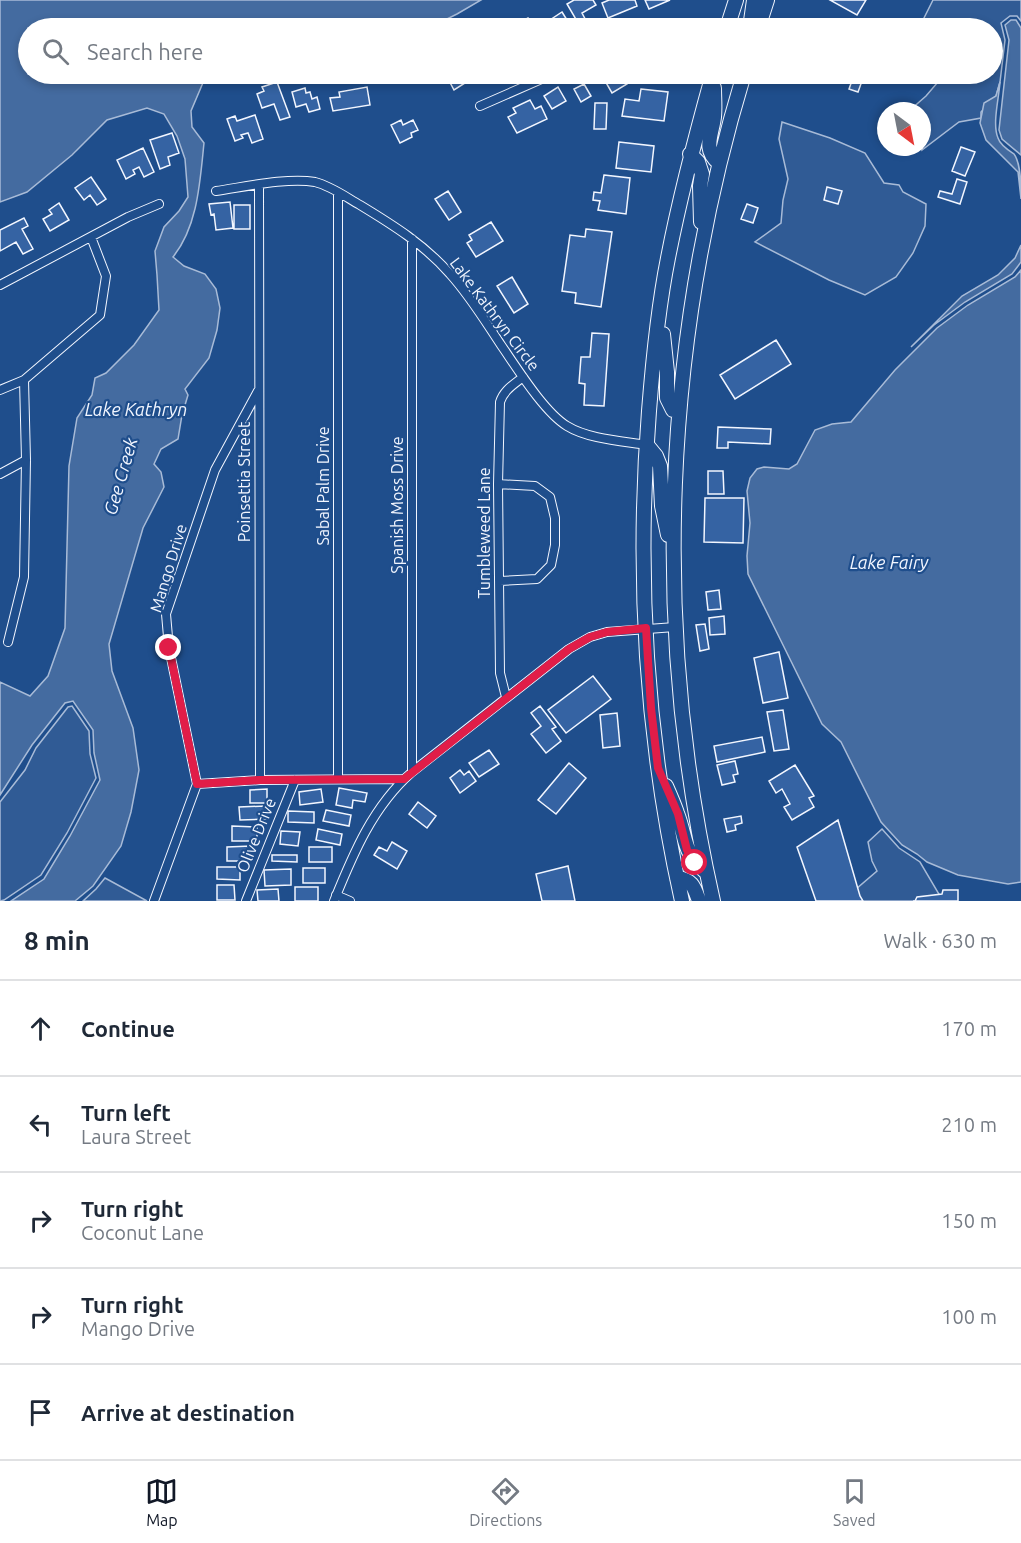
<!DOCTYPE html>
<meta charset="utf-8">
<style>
body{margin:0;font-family:Ubuntu,sans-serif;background:#f2f2f3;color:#1f2937}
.compass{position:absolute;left:877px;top:102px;width:54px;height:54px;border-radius:50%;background:#fff;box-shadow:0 3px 9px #0003;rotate:148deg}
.stop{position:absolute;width:18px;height:18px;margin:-14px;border:4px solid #e11d48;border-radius:50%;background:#fff}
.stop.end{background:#e11d48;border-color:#fff;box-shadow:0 2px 6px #0008}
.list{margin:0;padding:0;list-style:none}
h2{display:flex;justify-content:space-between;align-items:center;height:78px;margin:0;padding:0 24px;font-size:26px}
h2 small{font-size:20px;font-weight:400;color:#747a83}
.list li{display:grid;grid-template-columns:39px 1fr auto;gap:18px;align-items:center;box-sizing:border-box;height:96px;padding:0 24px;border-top:2px solid #e0e1e3}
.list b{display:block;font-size:22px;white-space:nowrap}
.list p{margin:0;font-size:20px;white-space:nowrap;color:#747a83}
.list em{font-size:20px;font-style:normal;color:#747a83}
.icon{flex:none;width:33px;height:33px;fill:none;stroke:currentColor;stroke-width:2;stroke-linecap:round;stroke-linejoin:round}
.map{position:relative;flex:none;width:1021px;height:901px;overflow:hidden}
.search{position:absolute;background:#fff;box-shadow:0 3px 9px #0003;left:18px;right:18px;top:18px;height:66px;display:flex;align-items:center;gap:15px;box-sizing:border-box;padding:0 21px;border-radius:33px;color:#747a83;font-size:22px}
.sheet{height:558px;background:#fff}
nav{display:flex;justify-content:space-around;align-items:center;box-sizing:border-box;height:84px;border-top:2px solid #e0e1e3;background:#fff;font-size:16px;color:#747a83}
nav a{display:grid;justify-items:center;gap:3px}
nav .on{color:#111827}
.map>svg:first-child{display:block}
</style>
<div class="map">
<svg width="1021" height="901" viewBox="0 0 1021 901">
<rect width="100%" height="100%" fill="#1f4e8c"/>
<path fill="#305b95" stroke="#a8bbd7" stroke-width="1.5" d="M933 0H1021V21L1017 16H1010L1001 23 1005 40 1000 82 996 96 981 112V118L959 122 922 150V111H909L926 96 938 82 940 74H992V28H919Z
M782 122 830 138 865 153 884 183 899 185 903 192 926 204 925 226 913 253 896 277 865 295 829 280 755 242 781 223 783 200 788 179 779 139Z
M72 706 89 731 90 754 96 778 67 833 41 875 4 900 0 901V802L25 770 36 748 68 707Z
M882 829 899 848 920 862 943 901H842L877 871 872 861 868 842Z
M105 878 147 901H83L96 889Z"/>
<path fill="#446ba0" stroke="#a8bbd7" stroke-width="1.5" d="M0 0H481L457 14 429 28H28V74H213L205 78 191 111 192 127 204 143C200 181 198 226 173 257L184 266 205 274 216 289 220 308 217 330 209 358 185 389 188 395 182 415 178 439 161 449 154 464 161 472 164 487 143 528 109 644 112 671 133 728 139 770 131 812 121 846 93 886 75 901H11L44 879 70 836 100 780 94 753 93 730 73 701 65 703 32 745 0 795V682L30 696 48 676 65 628 69 466 77 418 92 395 95 378 106 373 134 345 159 310 157 275 155 251 164 227 179 211 188 197 185 159 177 136 164 114 147 108 107 120 72 155 27 192 0 202Z
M1011 20H1016L1021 28V155L1002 139 999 130 1009 40 1005 25Z
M1000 82C999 98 992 124 998 138 1000 145 1008 150 1014 154 1021 163 1021 186 1021 199L1018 172 986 140 980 123 984 103 996 96Z
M1021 245V262L1012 274 965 302 934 325 911 347 962 296 998 275 1015 258Z
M1021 270V882L1008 884 958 875 927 862 917 854 902 845 881 822 841 742 822 724 748 574 747 556 750 523 747 491 750 478 757 469 764 467 789 469 797 464 815 430 832 424 851 422 895 370 937 328 968 305 1015 277Z"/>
<path fill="#3563a3" stroke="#f2f6ff" stroke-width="1.5" d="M574 0H593L596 5 582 13 590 28H581L567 4Z
M609 0H635L637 6 608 18 602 3Z
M645 0H670L649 9Z
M830 0H866L857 15Z
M562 12 572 28H551L547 22Z
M528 18 534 28H509Z
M449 74H470L462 78 465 83 454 90 446 75Z
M483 74H502L488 81Z
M601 74H624H622L627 84 612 93Z
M853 78 862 81 858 92 849 89Z
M277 82 290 117 280 120 274 104 262 108 257 94 264 91 262 87Z
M584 84 591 96 581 102 574 89Z
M367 87 370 105 333 111 330 98 340 97 339 92Z
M558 87 566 101 552 109 544 96Z
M305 88 306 93 310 92 312 99 317 97 320 109 309 112 306 104 296 107 292 92Z
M641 89 668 92 664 121 622 116 625 99 639 101Z
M530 100 535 109 541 106 547 119 517 133 508 117 516 113 513 108Z
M595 103H607L606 129H594Z
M255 115 263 139 252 143 248 133 241 135 243 138 235 141 227 119 235 116 237 121Z
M401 120 403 125 413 120 418 130 411 133 412 137 400 143 391 125Z
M172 133 179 153 168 157 170 165 160 169 150 140Z
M619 142 654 146 651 172 616 168Z
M961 147 975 152 965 176 952 171Z
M143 148 154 172 144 177 139 167 133 170 135 174 126 179 117 160Z
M604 175 630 178 626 214 598 210 600 201 593 200 594 192 601 193Z
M91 177 106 199 97 205 90 195 84 200 75 188Z
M957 179 967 182 960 204 938 197 940 191 952 194Z
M827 187 842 191 838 204 824 200Z
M448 191 461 212 449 220 435 199Z
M230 202 233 228 216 230 214 214 211 215 209 204Z
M59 203 69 220 50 231 43 219 52 214 49 210Z
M747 204 758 208 753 223 741 219Z
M234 205H250V229H234Z
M24 218 28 226 22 229 33 249 23 254 16 242 0 251V230Z
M491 222 503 241 476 257 467 243 472 240 469 235Z
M586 229 612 232 601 307 575 303 576 293 562 291 570 235 585 237Z
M512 277 528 304 514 313 497 286Z
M592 333 609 334 604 406 584 405 585 384 579 383 581 357H590Z
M776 340 791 364 735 399 720 375Z
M718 427 771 429 770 444 728 442V448H717Z
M708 471H723L724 494H708Z
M705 498H744L743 543 704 542Z
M719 590 721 609 708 610 706 592Z
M724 616 725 634 710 635 709 618Z
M705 624 709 649 700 651 696 625Z
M779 652 788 698 763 703 754 658Z
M593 676 611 699 566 733 548 710Z
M540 706 556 727 552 729 561 741 546 753 531 734 541 726 531 713Z
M783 710 789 749 774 751 767 712Z
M617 713 620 746 603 748 600 715Z
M762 737 765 752 717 762 714 746Z
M489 750 499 764 479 777 469 763Z
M735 761 738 774 733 775 735 782 722 785 717 765Z
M569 763 586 778 556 814 538 800Z
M795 765 814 796 809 798 814 807 792 820 784 807 790 804 782 789 776 793 769 781Z
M460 770 464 775 469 771 476 781 460 793 450 778Z
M339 788 367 793 365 802 353 800 352 808 336 805Z
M267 789V803H250V790Z
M321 789 323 802 300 805 299 792Z
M418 802 436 816 427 828 409 814Z
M266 806V819L240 820 239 807Z
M326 810 351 815 349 826 323 821Z
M288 811 314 812V823L288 822Z
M741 816 742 823 735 825 736 830 727 832 724 819Z
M838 820 860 896 863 901H816L797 847Z
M232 826 257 827V841H232Z
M318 829 342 834 340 845 316 840Z
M281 831 300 832 298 846 280 844Z
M392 842 407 851 397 869 374 855 379 847 387 851Z
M251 846V861H227V847Z
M309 847H332V862H309Z
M272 855H297V862L272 861Z
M568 866 575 901H542L536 874Z
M217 867H240V880L217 879Z
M303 868H325V883H303Z
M291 869V885L265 886 264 870Z
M217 885H234L235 900H217Z
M295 887H318V901H295Z
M278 889 279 901H258L257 890Z
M943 890H958V901H913H915L917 897 942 894Z"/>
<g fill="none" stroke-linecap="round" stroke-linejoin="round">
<defs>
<path id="street" d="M480 106 553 74
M259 185 260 780
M216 191C244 187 288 177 315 182 331 186 346 197 360 205 393 225 425 245 450 274 470 296 485 321 501 345 517 368 544 412 567 426 588 439 622 441 647 445
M338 193V779
M412 239V772
M0 285 128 217 159 204
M0 390 24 380 100 315 106 276 91 237
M0 474 26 460
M498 484 535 486 550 497 555 518V545L551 565 537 579 500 581
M8 642 24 577 26 460 24 380
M506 697 500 673 498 484 500 402C504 390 513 385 523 377
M197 784 260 780 403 779
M336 895 350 901
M154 901 197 784 169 648 166 614 215 470 258 391
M246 901 295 780
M334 901C353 854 373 806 412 772L569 649 590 637 607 632 675 627"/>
<path id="primary" d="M727 28 736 0
M750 28 754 0
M758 28 767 0
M714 88C714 97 715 108 714 117 712 135 702 149 719 163
M690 154 698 162 702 174 700 186 701 222
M663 334 667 372V398L673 410 678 411
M647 445 656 456 660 466 662 506 668 535
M666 786C670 795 674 804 677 813 687 839 682 852 706 872
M677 878C693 880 694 887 699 901
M682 901C646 740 636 575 649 411 653 360 658 308 668 258 680 196 696 135 713 74
M713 901C651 628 663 341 744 74"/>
</defs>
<use href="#street" stroke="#f2f6ff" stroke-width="10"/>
<use href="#primary" stroke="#f2f6ff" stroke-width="16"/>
<use href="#street" stroke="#1f4e8c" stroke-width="8"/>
<use href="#primary" stroke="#1f4e8c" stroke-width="14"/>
</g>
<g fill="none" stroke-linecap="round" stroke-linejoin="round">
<path stroke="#e11d48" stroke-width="8" d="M169 648 197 784 260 780 404 779 569 649 590 637 607 632 646 628 651 708 658 768 678 814 687 850 695 863"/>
</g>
<g text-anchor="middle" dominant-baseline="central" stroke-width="4.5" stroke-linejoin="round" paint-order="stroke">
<g font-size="16" fill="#f2f6ff" stroke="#1f4e8c">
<text transform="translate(495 314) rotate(53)">Lake Kathryn Circle</text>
<text transform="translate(244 482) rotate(-90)">Poinsettia Street</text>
<text transform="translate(323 486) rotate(-90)">Sabal Palm Drive</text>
<text transform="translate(397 505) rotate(-90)">Spanish Moss Drive</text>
<text transform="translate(484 533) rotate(-90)">Tumbleweed Lane</text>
<text transform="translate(168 568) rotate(-73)">Mango Drive</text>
<text transform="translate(256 835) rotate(-68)">Olive Drive</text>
</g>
<g font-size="18" font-style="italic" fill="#f2f6ff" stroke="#1f4e8c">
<text x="136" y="409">Lake Kathryn</text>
<text transform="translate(120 476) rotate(-74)">Gee Creek</text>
<text x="889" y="562">Lake Fairy</text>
</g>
</g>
</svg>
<svg class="compass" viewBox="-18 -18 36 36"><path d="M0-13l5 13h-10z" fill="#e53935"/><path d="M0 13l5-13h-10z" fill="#747a83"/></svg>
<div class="stop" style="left:695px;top:863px"></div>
<div class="stop end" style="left:169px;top:648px"></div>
<div class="search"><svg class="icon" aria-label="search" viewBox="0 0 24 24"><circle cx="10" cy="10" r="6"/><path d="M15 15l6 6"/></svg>Search here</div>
</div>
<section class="sheet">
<h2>8 min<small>Walk · 630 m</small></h2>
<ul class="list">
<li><svg class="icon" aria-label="ahead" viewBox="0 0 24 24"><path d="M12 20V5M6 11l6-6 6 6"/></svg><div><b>Continue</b></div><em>170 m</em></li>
<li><svg class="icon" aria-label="left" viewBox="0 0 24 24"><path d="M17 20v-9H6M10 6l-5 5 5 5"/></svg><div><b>Turn left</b><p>Laura Street</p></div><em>210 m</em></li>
<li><svg class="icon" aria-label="right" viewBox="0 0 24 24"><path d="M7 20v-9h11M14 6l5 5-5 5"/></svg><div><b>Turn right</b><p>Coconut Lane</p></div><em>150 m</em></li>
<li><svg class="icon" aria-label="right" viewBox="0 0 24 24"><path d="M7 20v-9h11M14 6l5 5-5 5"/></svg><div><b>Turn right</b><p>Mango Drive</p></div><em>100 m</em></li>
<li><svg class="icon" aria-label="arrive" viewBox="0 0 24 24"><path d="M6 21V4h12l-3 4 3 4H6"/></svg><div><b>Arrive at destination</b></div></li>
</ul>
</section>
<nav>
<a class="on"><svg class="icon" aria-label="map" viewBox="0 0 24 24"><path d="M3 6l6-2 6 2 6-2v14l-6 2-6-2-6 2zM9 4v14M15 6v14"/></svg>Map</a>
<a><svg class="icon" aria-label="directions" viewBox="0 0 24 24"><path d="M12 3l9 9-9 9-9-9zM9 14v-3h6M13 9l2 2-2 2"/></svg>Directions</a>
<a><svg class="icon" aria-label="saved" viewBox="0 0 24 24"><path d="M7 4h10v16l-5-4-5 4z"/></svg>Saved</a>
</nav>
